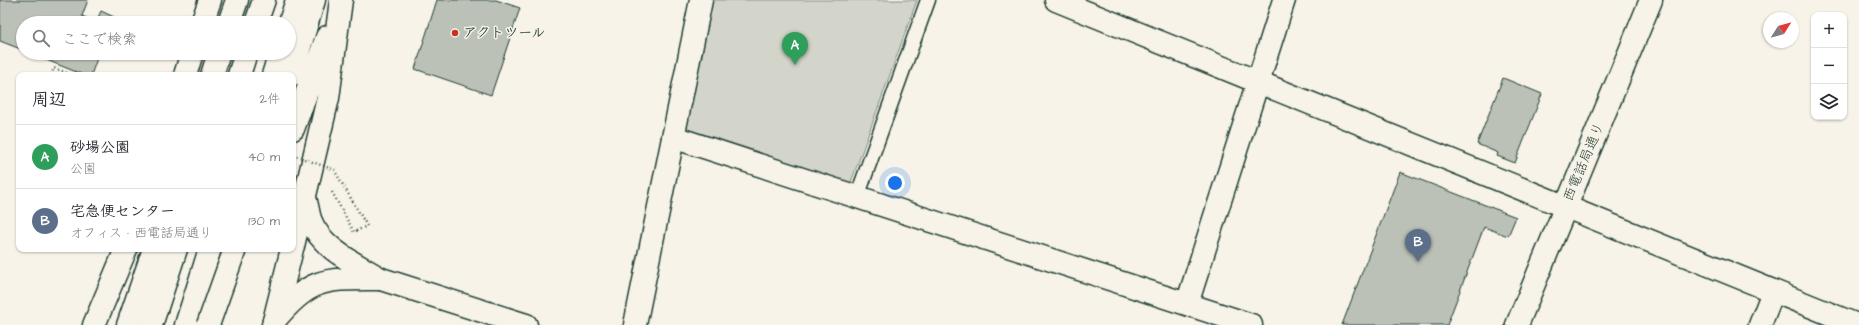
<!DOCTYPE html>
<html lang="ja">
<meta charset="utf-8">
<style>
body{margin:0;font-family:"Architects Daughter","Klee One",sans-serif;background:#f2f2f3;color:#2b2b33}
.controls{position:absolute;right:12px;top:12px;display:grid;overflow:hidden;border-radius:8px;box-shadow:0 1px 3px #0004}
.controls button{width:36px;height:36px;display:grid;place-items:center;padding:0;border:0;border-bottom:1px solid #e1e1e2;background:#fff;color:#2b2b33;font:20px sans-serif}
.compass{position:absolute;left:1763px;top:12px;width:36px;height:36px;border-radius:50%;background:#fff;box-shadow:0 1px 3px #0004;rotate:53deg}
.you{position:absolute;left:895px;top:183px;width:14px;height:14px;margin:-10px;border:3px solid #fff;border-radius:50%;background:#1a73e8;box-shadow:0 0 0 6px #1a73e833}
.badge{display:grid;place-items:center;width:26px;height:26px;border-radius:50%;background:#1a73e8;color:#fff;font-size:13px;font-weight:700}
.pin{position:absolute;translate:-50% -33px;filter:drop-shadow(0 1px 2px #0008)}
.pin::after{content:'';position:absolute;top:21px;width:14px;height:12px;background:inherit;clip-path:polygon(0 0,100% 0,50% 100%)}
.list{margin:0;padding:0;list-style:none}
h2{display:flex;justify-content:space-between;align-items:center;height:52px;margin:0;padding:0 16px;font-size:17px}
h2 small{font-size:13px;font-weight:400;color:#7c7c81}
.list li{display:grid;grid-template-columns:26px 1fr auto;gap:12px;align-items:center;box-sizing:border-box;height:64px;padding:0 16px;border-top:1px solid #e1e1e2}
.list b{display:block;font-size:15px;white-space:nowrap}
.list p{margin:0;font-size:13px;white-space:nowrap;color:#7c7c81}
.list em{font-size:13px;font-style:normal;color:#7c7c81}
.icon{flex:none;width:22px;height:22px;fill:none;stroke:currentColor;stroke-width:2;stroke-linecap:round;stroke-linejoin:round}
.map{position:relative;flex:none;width:1859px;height:325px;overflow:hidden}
.search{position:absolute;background:#fff;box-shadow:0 1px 3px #0004;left:16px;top:16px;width:280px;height:44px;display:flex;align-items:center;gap:10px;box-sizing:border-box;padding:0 14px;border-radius:22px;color:#7c7c81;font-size:15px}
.panel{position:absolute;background:#fff;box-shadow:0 1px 3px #0004;left:16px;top:72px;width:280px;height:180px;border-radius:8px}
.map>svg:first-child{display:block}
</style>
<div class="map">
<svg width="1859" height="325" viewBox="0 0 1859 325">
<rect width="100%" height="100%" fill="#f7f3e8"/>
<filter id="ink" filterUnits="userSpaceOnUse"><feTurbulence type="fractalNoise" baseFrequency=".025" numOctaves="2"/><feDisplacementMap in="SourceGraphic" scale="8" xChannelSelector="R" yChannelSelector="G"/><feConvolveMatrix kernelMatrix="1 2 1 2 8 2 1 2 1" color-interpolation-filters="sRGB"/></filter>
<g filter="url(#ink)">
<path fill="#d3d5ca" stroke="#79897f" d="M711 0H917L850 185 684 129Z"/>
<path fill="#bbc1b6" stroke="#1f3d34" d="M0 0H88L82 16 96 22 101 11 114 17 111 23H23V50L0 41Z
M437 0H496L520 8 491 95 415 69Z
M29 53H99L91 75H84Z
M1503 78 1542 94 1515 163 1497 156 1498 153 1477 144Z
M1400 172 1516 217 1508 236 1484 227 1447 325H1342Z"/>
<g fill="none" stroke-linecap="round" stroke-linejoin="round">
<defs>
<path id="lane" d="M857 197 928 0"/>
<path id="street" d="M1056 0 1857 325
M673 137 1251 325
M305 198C307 204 308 212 310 219 321 249 355 263 381 279
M1187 304 1284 0
M274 321C311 276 326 279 381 279
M1760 325 1773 292"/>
<path id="secondary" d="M381 279 526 325
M635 325 701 0
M1517 325 1651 0"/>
<path id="highway" d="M202 23 210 0
M229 23 237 0
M256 23 264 0
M289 25 297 0
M185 75 192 53
M212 75 219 53
M239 75 246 53
M273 75 280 53
M291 75 314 0
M293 129 327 37
M293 246 328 98 341 0
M94 325 126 249
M128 325 154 249
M151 325 176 249
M186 325 210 249
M273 325 292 249"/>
</defs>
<use href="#lane" stroke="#1f3d34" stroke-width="17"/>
<use href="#street" stroke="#1f3d34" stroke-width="25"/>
<use href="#secondary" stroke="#1f3d34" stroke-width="25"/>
<use href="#highway" stroke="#1f3d34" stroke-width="25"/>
<path stroke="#1f3d34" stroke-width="2.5" stroke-dasharray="1 3" stroke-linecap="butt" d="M51 75 54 68 72 75
M332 192 354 232 367 226 336 173"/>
<use href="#lane" stroke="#f7f3e8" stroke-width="14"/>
<use href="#street" stroke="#f7f3e8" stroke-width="22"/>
<use href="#secondary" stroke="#f7f3e8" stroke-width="22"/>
<use href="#highway" stroke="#f7f3e8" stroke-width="22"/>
<defs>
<path id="highway-bridge" d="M208 325 235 249"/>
</defs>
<use href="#highway-bridge" stroke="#1f3d34" stroke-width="25" stroke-linecap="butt"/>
<path stroke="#1f3d34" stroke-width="2.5" stroke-dasharray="1 3" stroke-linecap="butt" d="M293 155 335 170"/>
<use href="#highway-bridge" stroke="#f7f3e8" stroke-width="22"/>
</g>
</g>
<circle fill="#c8321e" stroke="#f7f3e8" stroke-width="1.5" cx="455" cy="33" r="4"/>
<g text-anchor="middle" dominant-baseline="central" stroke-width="3" stroke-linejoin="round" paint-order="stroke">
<g font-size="14" font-weight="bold" fill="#1f3d34" stroke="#f7f3e8" text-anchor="start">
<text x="463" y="33">アクトツール</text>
</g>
<g font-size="14" fill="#1f3d34" stroke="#f7f3e8">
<text transform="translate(1584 162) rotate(-67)">西電話局通り</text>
</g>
</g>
</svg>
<div class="controls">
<button>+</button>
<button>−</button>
<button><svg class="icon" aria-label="layers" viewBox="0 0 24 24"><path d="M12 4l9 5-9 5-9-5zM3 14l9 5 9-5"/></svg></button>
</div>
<svg class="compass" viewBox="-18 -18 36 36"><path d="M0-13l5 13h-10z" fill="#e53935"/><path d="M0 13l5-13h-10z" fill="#7c7c81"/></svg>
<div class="you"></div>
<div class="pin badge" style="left:795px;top:65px;background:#2e9e5b">A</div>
<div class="pin badge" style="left:1418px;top:262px;background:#5c6f8a">B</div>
<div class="search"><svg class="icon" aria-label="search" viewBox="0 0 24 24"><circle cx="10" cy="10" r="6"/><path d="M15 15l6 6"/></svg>ここで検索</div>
<section class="panel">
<h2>周辺<small>2件</small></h2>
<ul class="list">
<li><span class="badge" style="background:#2e9e5b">A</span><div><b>砂場公園</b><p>公園</p></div><em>40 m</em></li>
<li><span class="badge" style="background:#5c6f8a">B</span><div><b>宅急便センター</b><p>オフィス · 西電話局通り</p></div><em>130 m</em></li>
</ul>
</section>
</div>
